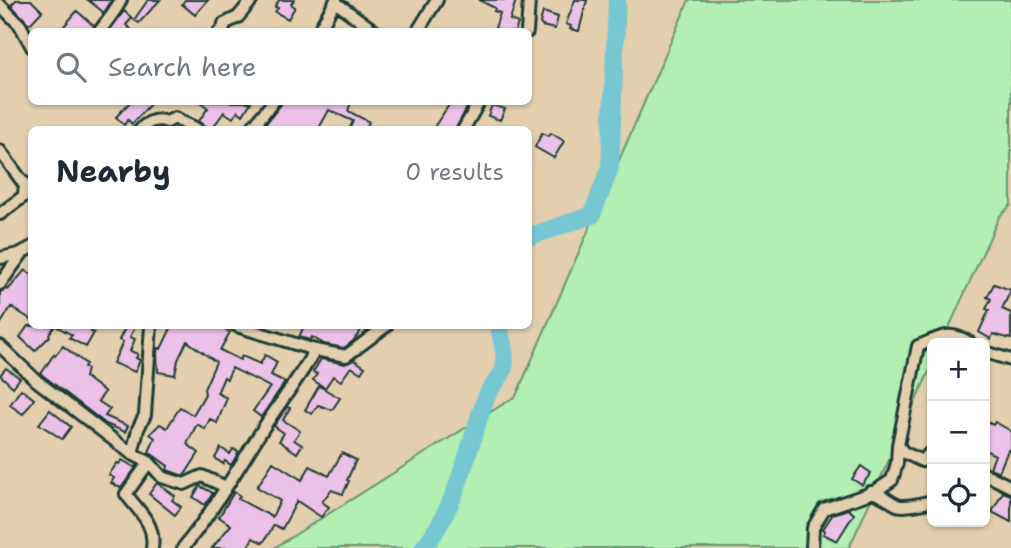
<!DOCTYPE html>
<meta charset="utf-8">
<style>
body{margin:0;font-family:"Shantell Sans",sans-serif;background:#f6f6f7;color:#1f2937}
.controls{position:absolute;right:21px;bottom:21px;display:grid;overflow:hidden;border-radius:10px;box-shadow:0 2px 5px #0004}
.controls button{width:63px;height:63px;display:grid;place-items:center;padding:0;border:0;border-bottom:2px solid #e0e1e3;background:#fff;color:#1f2937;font:35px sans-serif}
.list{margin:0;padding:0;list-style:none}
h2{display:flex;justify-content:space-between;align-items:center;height:91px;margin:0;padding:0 28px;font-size:30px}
h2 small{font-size:23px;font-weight:400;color:#747a83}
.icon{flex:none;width:38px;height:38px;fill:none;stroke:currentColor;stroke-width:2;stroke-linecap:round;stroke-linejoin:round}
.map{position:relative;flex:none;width:1011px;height:548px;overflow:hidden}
.search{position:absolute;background:#fff;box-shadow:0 2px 5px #0004;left:28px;top:28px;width:504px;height:77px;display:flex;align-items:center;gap:18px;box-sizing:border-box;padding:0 24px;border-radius:10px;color:#747a83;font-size:26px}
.panel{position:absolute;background:#fff;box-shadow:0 2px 5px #0004;left:28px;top:126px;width:504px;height:203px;border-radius:10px}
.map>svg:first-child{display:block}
</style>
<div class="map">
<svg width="1011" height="548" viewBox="0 0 1011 548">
<rect width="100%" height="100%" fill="#e3cfae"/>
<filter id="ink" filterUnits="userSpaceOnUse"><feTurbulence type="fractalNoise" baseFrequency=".0143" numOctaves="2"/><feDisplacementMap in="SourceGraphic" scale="14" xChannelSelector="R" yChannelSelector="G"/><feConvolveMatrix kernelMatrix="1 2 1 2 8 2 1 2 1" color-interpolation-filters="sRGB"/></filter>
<g filter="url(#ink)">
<path fill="#b3eeb2" stroke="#699673" stroke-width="2" d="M689 0H1011V205L999 217 942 343H932V365L849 548H274L516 396Z"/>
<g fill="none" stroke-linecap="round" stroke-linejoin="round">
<path stroke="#77c7d2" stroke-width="18" d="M528 237 592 215 610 168 617 0
M423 548C457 510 469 442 487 395 491 385 502 378 504 368 507 354 501 339 499 326"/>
</g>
<path fill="#ebc1e7" stroke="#1f3d34" stroke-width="2" d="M16 0H31L42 11 31 23H28L11 5Z
M88 0H112L103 14 102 11Z
M148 0H160L139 23 134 20Z
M185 0H208L195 15 182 4Z
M279 0H294L291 4 295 7 288 19 275 12 278 8 275 7Z
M479 0H516L510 20 518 23 515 32H503L495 28 500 13 494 11 495 8Z
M575 0H587L579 31 570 29 571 26 566 24Z
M77 11 94 26 91 32H59Z
M124 11 132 18 126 25 134 32H112L110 30Z
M543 12 558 17 555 29 542 26 540 23Z
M130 102H152L132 124 128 120 124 125 116 117Z
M200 102H251L243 115 238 111 233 118 224 112 211 130 199 121 208 108Z
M283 102H351L348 111 369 122 365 130H349L353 121 329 110 318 130H261Z
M451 102H470L455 130H432Z
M492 105 505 109 500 120 488 116Z
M542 133 549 136 551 133 564 141 554 158 535 147Z
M25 270 32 275V320L11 307 0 325V292L6 289 8 290Z
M994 284 1011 290 1002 309 1011 313V339L993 334 991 339 979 332 989 310 986 309 991 299 987 297Z
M28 326H55L49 334 50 336 35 351 20 337Z
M56 326H88L93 328 91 332 94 333 86 347 69 338 72 335Z
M126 326H136L130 337 135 339 130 351 138 354 136 358 140 360 135 372 113 363 123 342 119 340Z
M172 326H217L230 332 220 350 240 360 242 356 260 364 265 355 277 362 271 375 285 382 261 417 253 411 270 387 232 368 227 379 224 377 217 393 227 398 217 423 210 419 205 429 197 424 187 444 199 453 184 476 167 470 168 466 149 452 155 438 150 434 160 424 167 428 180 407 193 415 205 394 204 389 216 362 187 341 178 360 175 375 158 372 157 352 159 348 161 349Z
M304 326H357L362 329 353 341 344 348 324 344 312 337 310 340 299 337Z
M63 346 86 364 84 367 87 369 85 377 105 392 98 401 110 409 105 416 128 426 125 432 106 424 41 374 54 354 55 356Z
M321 359 345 364 354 360 365 367 361 373 351 367 341 381 333 376 325 388 313 380 317 374 313 372Z
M6 368 20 378 13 387 0 375Z
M319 386 340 398 332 410 318 405 312 414 305 410Z
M21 389 34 399 23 414 10 405Z
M287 407 290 408 283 420 300 431 294 440 302 445 297 453 279 441 284 433 274 426Z
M50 410 71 427 62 439 39 424Z
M987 422 993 425 995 422 1011 431V451L1008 450 999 472 990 468 995 455 985 450V427Z
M221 448 230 454 233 449 239 452 231 465 225 461 223 464 215 458Z
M342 453 356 460 347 480 349 481 343 494 331 490 322 502 329 507 321 517 297 501 282 529 274 525 263 543 253 538 247 548H212L231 525 219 517 234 492 240 496 238 499 272 517 280 501 257 487 273 462 302 480 310 466 329 476Z
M122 460 134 467 137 466 121 488 111 483 114 478 109 475 117 463 119 464Z
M861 466 871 473 862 485 852 479Z
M157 483 175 496 172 500 181 507 175 515 149 494Z
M200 486 213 493 205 505 193 497Z
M1003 492 1011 495V522L992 512Z
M848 509 854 514 837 541 823 534 825 531 823 529 833 514Z"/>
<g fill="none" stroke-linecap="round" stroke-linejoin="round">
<defs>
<path id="minor" d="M335 2 376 32
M0 5 20 25 32 47
M99 32C107 21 116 11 121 0
M219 32 224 28V24L238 17 252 0
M318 32 336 0
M417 32 437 0
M527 32 529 0
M140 130C148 121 156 118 167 122L175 118C183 124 190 124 198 130
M250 130 273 102
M463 130 479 102
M0 151 32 195
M0 214 24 196 25 183
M0 258 19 254 32 247
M0 284 23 252
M237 326 315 350 346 356 386 326
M0 346 37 381 132 454 149 462 162 477 184 484 202 476 226 487
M985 352 1011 360
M932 451 922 461 903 452 898 445 918 346C940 338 949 329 970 343
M132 454 138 429 145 415 151 326
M149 462 126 494C139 512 156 524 152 548
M985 474 1011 487
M870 492C883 494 885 499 897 505 903 508 925 503 932 501
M183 548C214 510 238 468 264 427 281 401 300 377 315 350
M812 548 813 528 824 509 874 492 892 480 897 463 898 445"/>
</defs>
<use href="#minor" stroke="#1f3d34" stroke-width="16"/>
<use href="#minor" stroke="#e3cfae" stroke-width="10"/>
</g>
</g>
</svg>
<div class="controls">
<button>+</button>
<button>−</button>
<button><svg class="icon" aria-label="locate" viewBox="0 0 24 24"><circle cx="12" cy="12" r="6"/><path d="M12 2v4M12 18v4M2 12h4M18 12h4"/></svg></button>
</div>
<div class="search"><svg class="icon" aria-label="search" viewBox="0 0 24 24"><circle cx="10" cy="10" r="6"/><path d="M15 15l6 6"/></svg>Search here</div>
<section class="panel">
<h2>Nearby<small>0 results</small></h2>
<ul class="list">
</ul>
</section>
</div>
